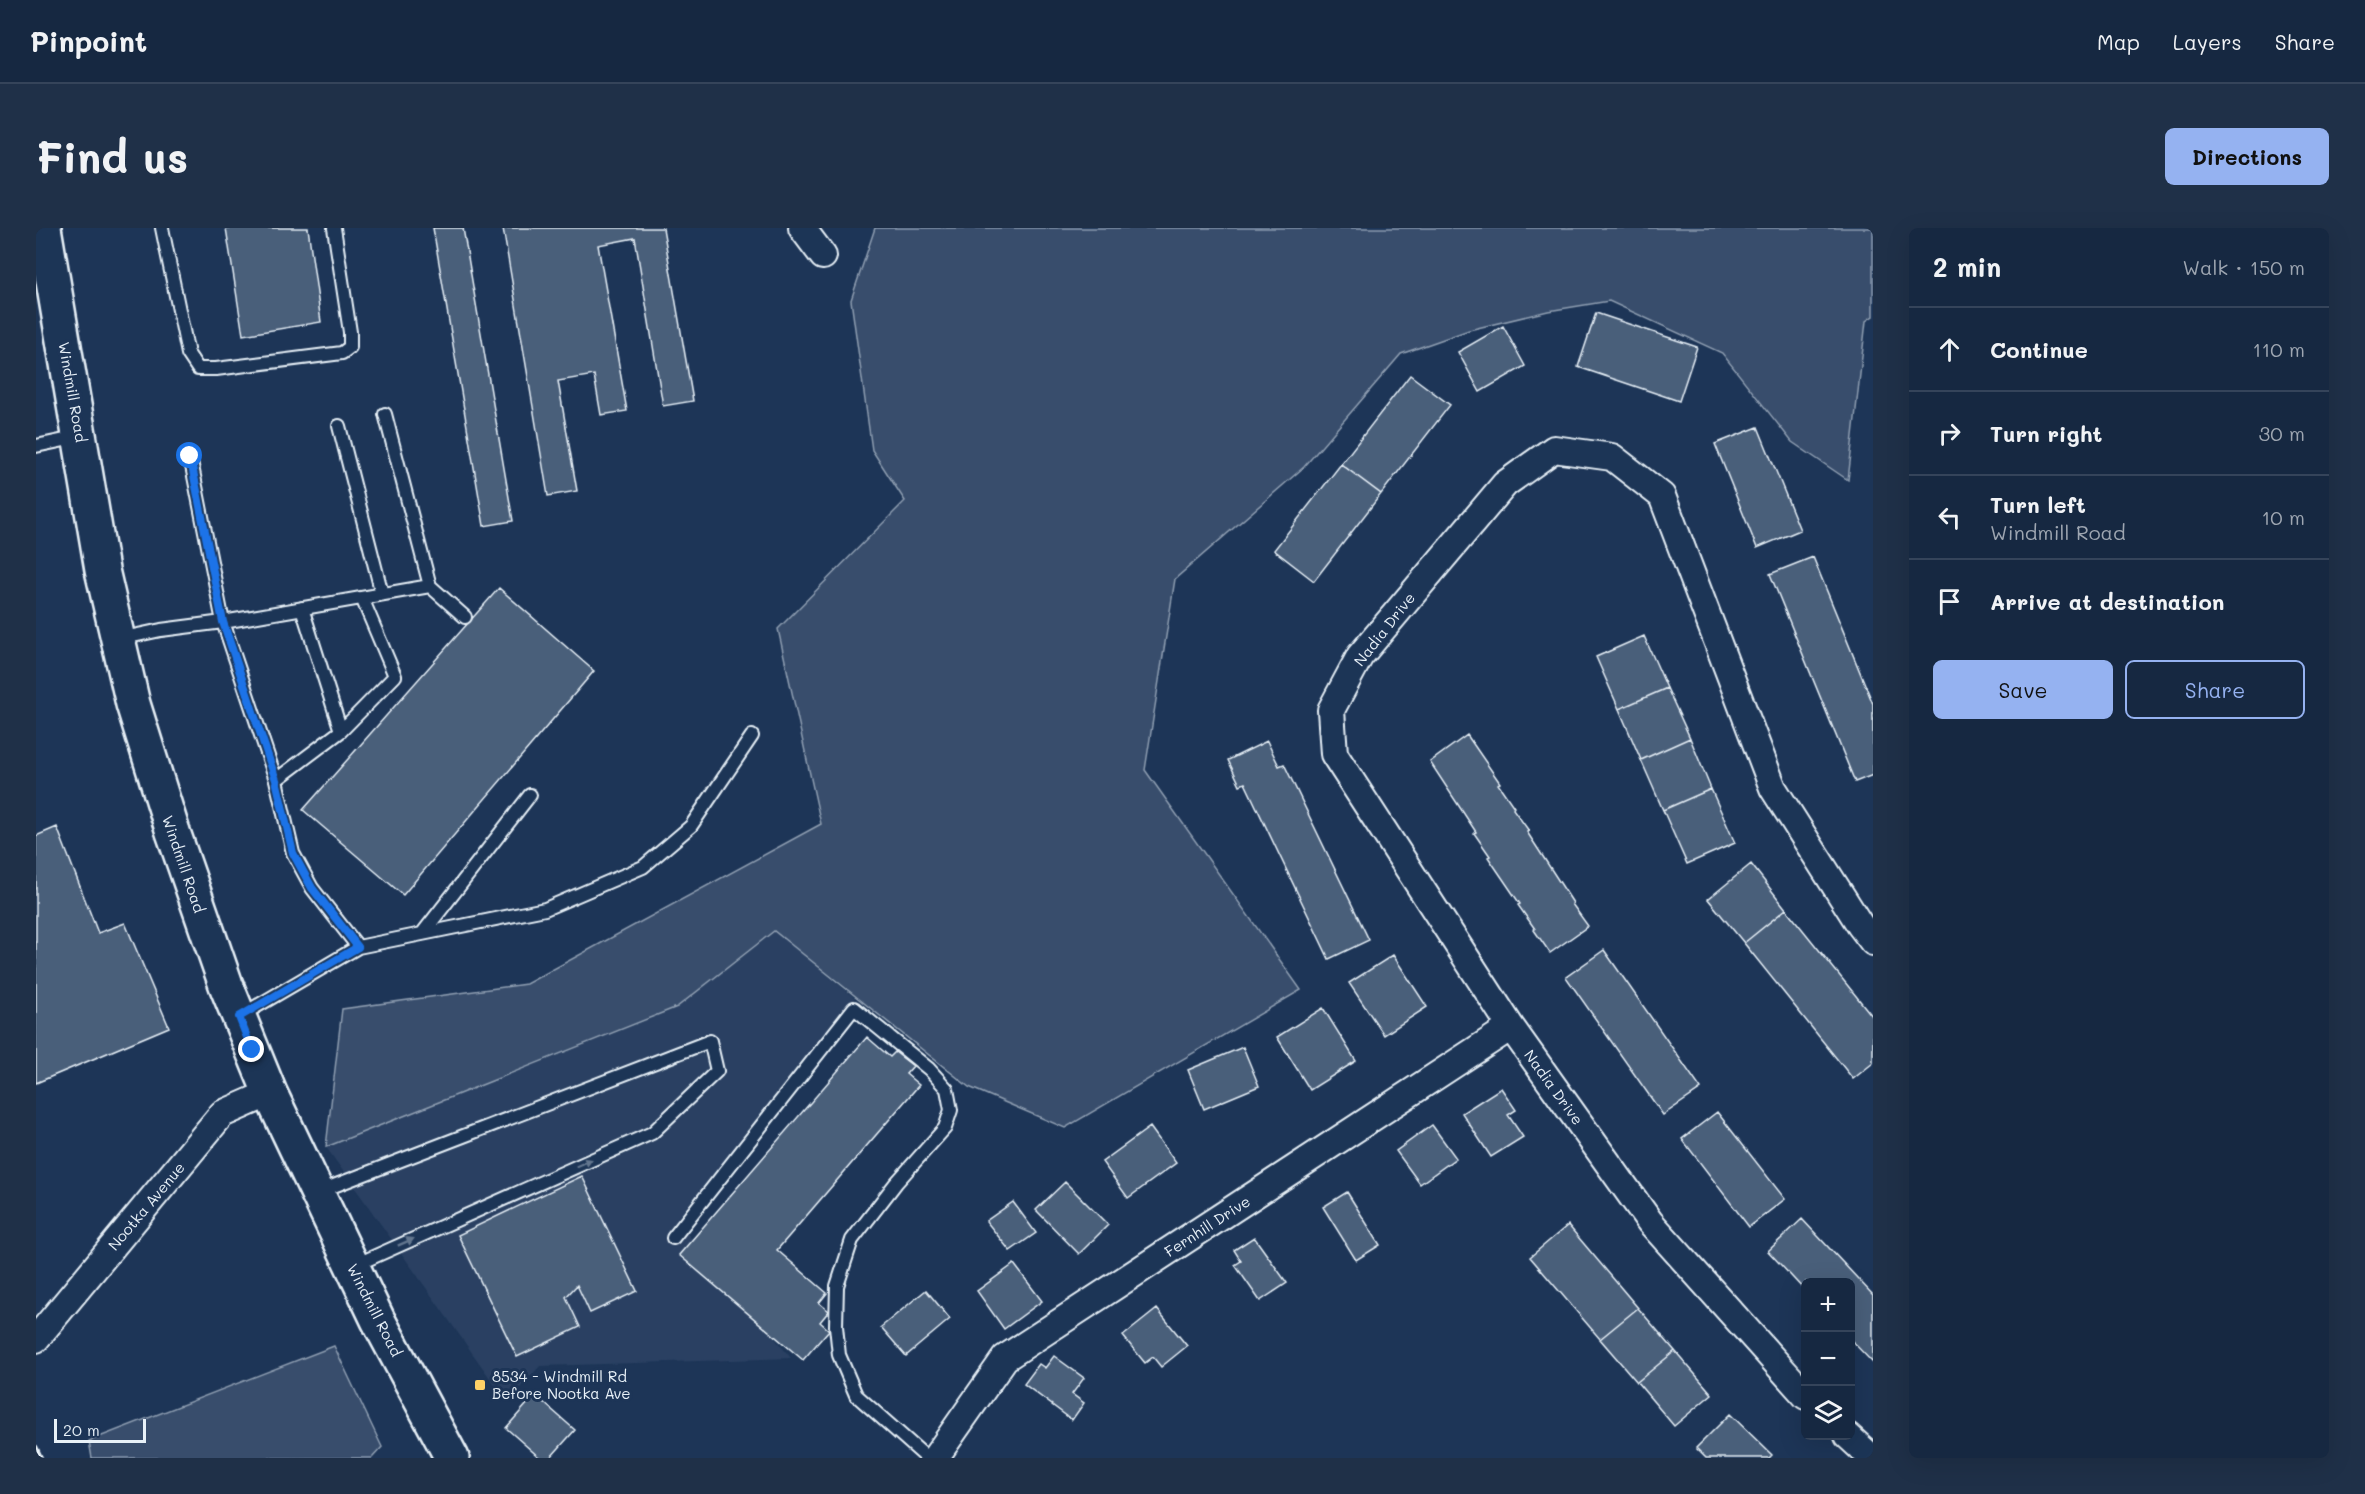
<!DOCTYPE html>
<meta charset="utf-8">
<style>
body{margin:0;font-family:Mali,sans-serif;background:#1f3048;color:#f1f3f6}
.controls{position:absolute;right:18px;bottom:18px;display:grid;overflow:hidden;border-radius:9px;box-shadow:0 6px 24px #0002}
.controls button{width:54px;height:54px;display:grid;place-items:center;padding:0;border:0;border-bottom:2px solid #35445a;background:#162841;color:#f1f3f6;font:30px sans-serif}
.scale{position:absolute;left:18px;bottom:15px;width:92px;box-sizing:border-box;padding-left:6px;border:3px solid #e8f1f8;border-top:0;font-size:16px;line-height:21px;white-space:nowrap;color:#e8f1f8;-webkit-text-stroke:4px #1d3557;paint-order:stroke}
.stop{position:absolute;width:18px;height:18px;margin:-14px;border:4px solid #1a73e8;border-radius:50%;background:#fff}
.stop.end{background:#1a73e8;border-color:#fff;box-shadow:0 2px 6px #0008}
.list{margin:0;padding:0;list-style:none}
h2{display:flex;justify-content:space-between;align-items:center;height:78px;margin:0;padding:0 24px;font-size:26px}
h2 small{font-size:20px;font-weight:400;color:#9ea6b1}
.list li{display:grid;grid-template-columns:39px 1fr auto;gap:18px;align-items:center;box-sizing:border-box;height:84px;padding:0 24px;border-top:2px solid #35445a}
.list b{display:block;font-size:22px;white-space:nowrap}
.list p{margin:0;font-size:20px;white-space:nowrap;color:#9ea6b1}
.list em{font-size:20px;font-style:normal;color:#9ea6b1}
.actions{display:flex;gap:12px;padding:18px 24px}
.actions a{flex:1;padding:14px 0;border:2px solid #95b2f1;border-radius:9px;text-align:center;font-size:21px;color:#95b2f1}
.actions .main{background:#95b2f1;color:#111}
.icon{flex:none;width:33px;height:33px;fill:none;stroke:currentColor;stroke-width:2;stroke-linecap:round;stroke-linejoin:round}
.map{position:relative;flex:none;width:1837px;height:1230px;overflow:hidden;border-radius:9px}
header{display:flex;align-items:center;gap:36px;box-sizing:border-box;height:84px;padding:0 30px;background:#162841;border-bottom:2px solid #35445a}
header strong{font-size:28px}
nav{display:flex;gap:33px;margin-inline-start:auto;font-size:21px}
.intro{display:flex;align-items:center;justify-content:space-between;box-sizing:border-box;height:144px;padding:0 36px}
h1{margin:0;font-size:42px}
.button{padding:15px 27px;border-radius:9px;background:#95b2f1;color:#111;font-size:21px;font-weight:700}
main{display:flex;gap:36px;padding:0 36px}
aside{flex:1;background:#162841;border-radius:9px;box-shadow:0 6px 24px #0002}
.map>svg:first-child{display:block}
</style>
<header>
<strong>Pinpoint</strong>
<nav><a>Map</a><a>Layers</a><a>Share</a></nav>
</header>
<div class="intro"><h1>Find us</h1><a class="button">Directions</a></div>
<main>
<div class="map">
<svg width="1837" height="1230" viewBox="0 0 1837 1230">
<rect width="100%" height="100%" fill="#1d3557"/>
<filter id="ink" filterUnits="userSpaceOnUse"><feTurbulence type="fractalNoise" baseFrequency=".0167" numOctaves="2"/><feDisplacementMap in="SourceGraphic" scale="12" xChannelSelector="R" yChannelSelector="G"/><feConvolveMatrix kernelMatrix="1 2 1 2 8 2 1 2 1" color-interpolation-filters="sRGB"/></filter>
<g filter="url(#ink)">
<path fill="#2a4162" d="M738 703 819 770 640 992 755 1130 504 1138 471 1174 290 919 641 779Z"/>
<path fill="#374d6c" stroke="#909fb2" stroke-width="1.5" d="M839 0H1837V88L1830 93 1812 252 1756 214 1686 125 1573 73 1512 83 1433 102 1365 126 1268 239 1139 351 1109 542 1265 762 1029 900 933 859 738 703 641 779 290 919 306 781 490 756 785 596 742 401 869 273 836 222 815 72Z
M298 1118 346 1219 336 1230H56L53 1213Z"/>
<path fill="#495e7a" stroke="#e8f1f8" stroke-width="1.5" d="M190 0H272L285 94 207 107Z
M397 0H427L477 293 448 298Z
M467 0H627L657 173 627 178 599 10 562 17 591 183 565 187 558 147 522 153 541 263 512 268Z
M1560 85 1661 119 1643 173 1542 139Z
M1467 98 1489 138 1444 164 1422 124Z
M1374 147 1414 177 1345 266 1305 236Z
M1722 199 1764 302 1721 320 1679 216Z
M1305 236 1345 266 1278 353 1238 322Z
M1777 329 1837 476V547L1819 554 1734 346Z
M463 360 558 443 367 667 267 582Z
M1608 408 1631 460 1583 481 1560 429Z
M1631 460 1654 510 1605 532 1583 481Z
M1431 507 1464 555 1462 556 1478 579 1477 581 1493 603 1491 604 1537 675 1536 676 1552 698 1514 725 1498 702 1499 701 1482 677 1484 676 1452 629 1454 628 1438 605 1440 604 1394 534Z
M1654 510 1675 561 1627 582 1605 532Z
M1231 513 1243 538 1248 536 1333 712 1293 731 1209 555 1204 557 1192 532Z
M1675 561 1699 615 1651 636 1627 582Z
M21 599 62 705 89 695 133 799 0 855V608Z
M1715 636 1750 681 1708 715 1672 671Z
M1750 681 1837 789V835L1817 851 1708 715Z
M1568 722 1665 861 1627 887 1530 749Z
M1357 727 1391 779 1348 807 1313 755Z
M1287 780 1320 833 1274 862 1241 809Z
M831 809 854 829 859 824 877 838 870 846 883 857 741 1022 791 1065 783 1075 793 1083 784 1094 793 1102 767 1132 643 1027Z
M1207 819 1223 858 1168 881 1152 842Z
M1465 860 1480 882 1472 887 1487 909 1455 929 1426 885Z
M1681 884 1749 971 1713 999 1646 911Z
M1396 897 1420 930 1384 956 1360 923Z
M1114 899 1140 935 1092 970 1066 934Z
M546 948 601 1063 554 1085 541 1057 530 1069 544 1099 481 1129 422 1007Z
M1029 954 1072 997 1043 1026 1000 982Z
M1311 964 1344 1017 1320 1032 1287 979Z
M977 974 1000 1005 974 1023 950 993Z
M1766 991 1837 1067V1135L1814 1111V1054H1770V1064L1732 1023Z
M1532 997 1602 1080 1564 1111 1494 1029Z
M1218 1009 1251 1055 1224 1073 1199 1037 1205 1033 1198 1022Z
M978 1036 1006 1073 968 1101 941 1063Z
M890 1062 914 1091 870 1128 845 1099Z
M1602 1080 1639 1123 1601 1154 1564 1111Z
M1121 1081 1151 1118 1125 1139 1117 1129 1109 1135 1087 1108Z
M1639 1123 1676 1166 1638 1198 1601 1154Z
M1018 1128 1048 1150 1036 1166 1048 1175 1036 1192 988 1156 1003 1136 1009 1140Z
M499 1167 539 1202 514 1230H504L470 1200Z
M1694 1186 1736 1227 1733 1230H1670L1660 1220Z"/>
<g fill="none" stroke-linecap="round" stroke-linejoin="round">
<defs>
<path id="lane" d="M126 0 152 126 162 141H180L306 125 314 119V104L298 0
M349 186 394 358
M303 198 346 366
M0 218 43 209
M154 228 187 394 240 552 257 625 276 660 322 719 204 788
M266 380 305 503
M83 411 125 402 187 394 394 358 429 389
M240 552 305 503 359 448 326 370
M386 706 509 681 607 639 655 598 716 508
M322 719 386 706 494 567
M282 964 674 813 681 843 616 905 317 1038
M637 1010 818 780 893 841 911 861 915 882 909 900 860 955 816 1012 801 1058 800 1098 803 1127 820 1167 891 1230"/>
<path id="street" d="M766 0 787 28
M0 1111 186 886 234 865
M1770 1168 1614 994 1475 799 1298 526 1295 482 1324 428 1469 256 1518 221 1576 229 1626 268 1737 560 1824 697 1837 714
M1812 1208 1836 1230
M899 1230 969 1130 1475 799"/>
<path id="secondary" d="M8 0 66 342 97 476 137 604 190 757 234 865 342 1092 416 1230"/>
</defs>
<use href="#lane" stroke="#e8f1f8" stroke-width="16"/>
<use href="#street" stroke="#e8f1f8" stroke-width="30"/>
<use href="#secondary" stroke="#e8f1f8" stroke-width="38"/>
<use href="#lane" stroke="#1d3557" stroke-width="12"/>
<use href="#street" stroke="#1d3557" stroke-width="26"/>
<use href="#secondary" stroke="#1d3557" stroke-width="33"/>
<path stroke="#e8f1f8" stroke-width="4.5" d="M0 1219 5 1230"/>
</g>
<defs><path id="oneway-solid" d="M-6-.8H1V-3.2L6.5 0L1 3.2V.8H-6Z" transform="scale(1.5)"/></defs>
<g fill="#64778f">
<use href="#oneway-solid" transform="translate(548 935) rotate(-24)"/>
<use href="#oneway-solid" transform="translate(370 1014) rotate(-24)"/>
</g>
</g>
<g fill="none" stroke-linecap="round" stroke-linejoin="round" filter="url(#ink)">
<path stroke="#1a73e8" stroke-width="8" d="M154 228 187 394 240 552 257 625 276 660 322 719 203 789 216 822"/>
</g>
<rect fill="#ffd166" stroke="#1d3557" stroke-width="2" x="438" y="1151" width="12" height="12" rx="3"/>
<g text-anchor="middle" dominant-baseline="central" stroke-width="6" stroke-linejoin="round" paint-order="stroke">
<g font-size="15" fill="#e8f1f8" stroke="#1d3557">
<text transform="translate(37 164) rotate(80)">Windmill Road</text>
<text transform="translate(1348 401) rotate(-52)">Nadia Drive</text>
<text transform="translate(148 636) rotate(71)">Windmill Road</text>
<text transform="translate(1518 859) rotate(54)">Nadia Drive</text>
<text transform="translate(110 978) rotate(-50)">Nootka Avenue</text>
<text transform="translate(1171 998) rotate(-33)">Fernhill Drive</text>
<text transform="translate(339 1082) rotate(63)">Windmill Road</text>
</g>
<g font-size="15" fill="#e8f1f8" stroke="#1d3557" text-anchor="start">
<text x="456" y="1148">8534 - Windmill Rd<tspan x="456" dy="17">Before Nootka Ave</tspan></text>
</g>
</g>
</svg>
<div class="controls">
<button>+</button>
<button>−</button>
<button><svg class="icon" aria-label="layers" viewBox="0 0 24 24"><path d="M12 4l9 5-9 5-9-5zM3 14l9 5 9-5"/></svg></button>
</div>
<div class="scale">20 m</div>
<div class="stop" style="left:154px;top:228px"></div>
<div class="stop end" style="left:216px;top:822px"></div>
</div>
<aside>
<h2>2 min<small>Walk · 150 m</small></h2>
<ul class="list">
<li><svg class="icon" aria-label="ahead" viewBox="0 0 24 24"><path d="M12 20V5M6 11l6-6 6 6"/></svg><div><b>Continue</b></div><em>110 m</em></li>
<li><svg class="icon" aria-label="right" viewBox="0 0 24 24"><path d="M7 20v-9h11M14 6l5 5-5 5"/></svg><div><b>Turn right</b></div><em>30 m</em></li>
<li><svg class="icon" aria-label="left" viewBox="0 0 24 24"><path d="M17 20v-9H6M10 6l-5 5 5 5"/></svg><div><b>Turn left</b><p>Windmill Road</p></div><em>10 m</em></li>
<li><svg class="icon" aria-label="arrive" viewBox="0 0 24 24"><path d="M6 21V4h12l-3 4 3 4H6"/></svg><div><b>Arrive at destination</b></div></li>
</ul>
<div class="actions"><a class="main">Save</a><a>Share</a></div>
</aside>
</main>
